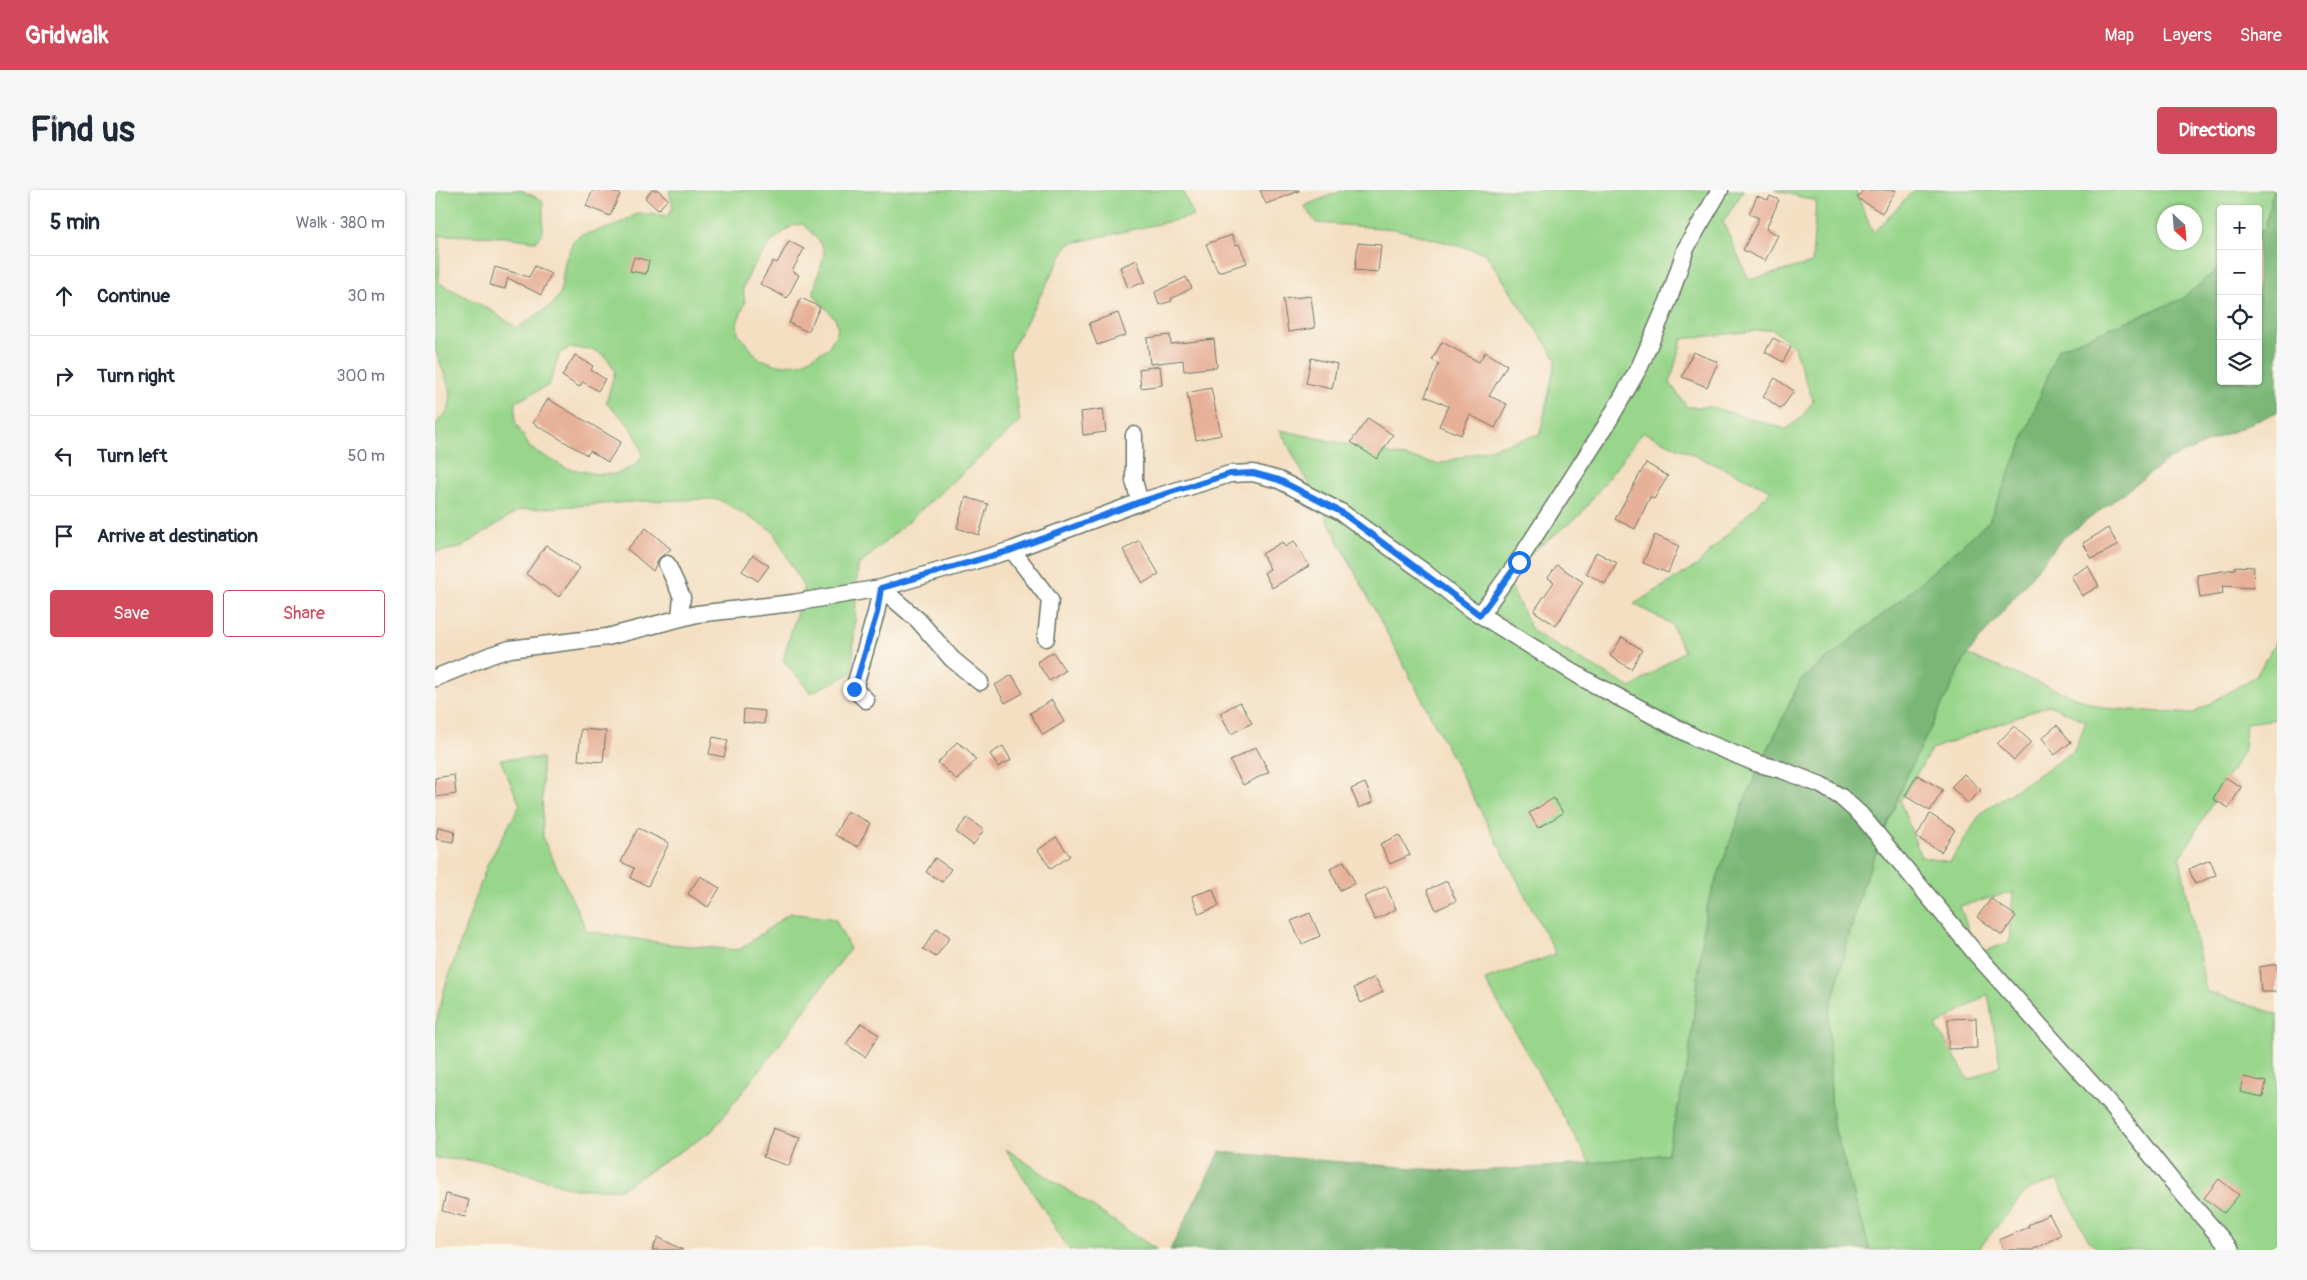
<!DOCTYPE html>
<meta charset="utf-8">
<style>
body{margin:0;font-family:Pangolin,sans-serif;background:#f6f6f7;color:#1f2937}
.controls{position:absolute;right:15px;top:15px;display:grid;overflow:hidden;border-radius:5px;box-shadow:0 1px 4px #0004}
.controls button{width:45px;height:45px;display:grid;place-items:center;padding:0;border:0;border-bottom:1px solid #e0e1e3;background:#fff;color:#1f2937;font:25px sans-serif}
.compass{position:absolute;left:1722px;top:15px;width:45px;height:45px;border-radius:50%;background:#fff;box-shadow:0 1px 4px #0004;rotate:154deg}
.stop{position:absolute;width:15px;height:15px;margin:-11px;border:4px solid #1a73e8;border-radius:50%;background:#fff}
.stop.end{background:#1a73e8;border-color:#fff;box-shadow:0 1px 5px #0008}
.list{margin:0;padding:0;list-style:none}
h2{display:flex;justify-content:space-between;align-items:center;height:65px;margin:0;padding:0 20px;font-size:21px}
h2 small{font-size:16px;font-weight:400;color:#747a83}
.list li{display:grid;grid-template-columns:32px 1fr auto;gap:15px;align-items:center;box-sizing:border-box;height:80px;padding:0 20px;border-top:1px solid #e0e1e3}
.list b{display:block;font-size:19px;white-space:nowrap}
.list em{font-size:16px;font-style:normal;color:#747a83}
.actions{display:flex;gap:10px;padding:15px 20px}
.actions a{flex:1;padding:11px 0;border:1px solid #d1495b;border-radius:5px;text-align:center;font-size:18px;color:#d1495b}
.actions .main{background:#d1495b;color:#fff}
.icon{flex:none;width:28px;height:28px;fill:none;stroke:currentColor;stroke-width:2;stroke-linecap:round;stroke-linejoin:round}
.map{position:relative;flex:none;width:1842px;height:1060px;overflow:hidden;border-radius:5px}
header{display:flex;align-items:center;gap:30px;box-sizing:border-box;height:70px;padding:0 25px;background:#d1495b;color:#fff}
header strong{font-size:24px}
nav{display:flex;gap:28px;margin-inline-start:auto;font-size:18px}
.intro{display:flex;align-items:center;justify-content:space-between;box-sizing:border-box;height:120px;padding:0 30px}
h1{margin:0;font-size:35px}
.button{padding:12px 22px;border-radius:5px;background:#d1495b;color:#fff;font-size:18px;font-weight:700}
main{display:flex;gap:30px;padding:0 30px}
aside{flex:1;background:#fff;border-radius:5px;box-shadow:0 1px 4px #0004}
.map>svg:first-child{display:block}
</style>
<header>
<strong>Gridwalk</strong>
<nav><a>Map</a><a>Layers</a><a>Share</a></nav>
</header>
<div class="intro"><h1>Find us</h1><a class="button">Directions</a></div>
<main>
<aside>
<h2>5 min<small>Walk · 380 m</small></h2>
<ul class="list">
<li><svg class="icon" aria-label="ahead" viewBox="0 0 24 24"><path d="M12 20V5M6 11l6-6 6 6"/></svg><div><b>Continue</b></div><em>30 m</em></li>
<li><svg class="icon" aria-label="right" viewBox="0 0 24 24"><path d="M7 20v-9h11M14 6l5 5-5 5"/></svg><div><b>Turn right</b></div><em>300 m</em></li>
<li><svg class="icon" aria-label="left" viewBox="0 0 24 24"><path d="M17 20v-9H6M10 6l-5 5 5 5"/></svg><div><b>Turn left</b></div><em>50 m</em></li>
<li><svg class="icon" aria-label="arrive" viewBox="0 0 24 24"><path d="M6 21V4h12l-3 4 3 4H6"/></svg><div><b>Arrive at destination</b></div></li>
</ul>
<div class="actions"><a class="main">Save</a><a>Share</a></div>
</aside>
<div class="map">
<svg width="1842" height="1060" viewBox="0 0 1842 1060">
<rect width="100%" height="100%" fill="#fbf7ec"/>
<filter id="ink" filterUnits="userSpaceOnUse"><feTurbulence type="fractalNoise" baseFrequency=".02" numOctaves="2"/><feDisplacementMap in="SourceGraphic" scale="10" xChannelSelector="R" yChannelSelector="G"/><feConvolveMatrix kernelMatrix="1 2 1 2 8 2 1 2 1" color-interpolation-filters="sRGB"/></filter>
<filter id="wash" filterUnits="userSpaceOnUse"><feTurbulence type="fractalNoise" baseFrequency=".0096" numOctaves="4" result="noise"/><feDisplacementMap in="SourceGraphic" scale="20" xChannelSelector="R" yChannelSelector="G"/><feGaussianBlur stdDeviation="1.12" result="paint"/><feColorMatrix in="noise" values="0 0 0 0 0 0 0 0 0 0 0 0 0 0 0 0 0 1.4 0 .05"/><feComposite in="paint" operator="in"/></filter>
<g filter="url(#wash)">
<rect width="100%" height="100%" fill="#f4dfc3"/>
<path fill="#98d68b" stroke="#5c8a60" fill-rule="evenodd" d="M0 0H86L108 11V43L101 51 69 47 5 45 4 93 54 119 82 138 118 114 125 104 130 72 138 51 146 45 177 37 204 23 233 26 238 17 234 0H747L759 26 633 54 575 162 585 232 423 376 417 483 376 503 348 470 369 398 338 341 283 309 210 311 84 320 25 358 0 362V235L14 219 16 202 0 159ZM368 34C374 41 388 52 389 63 389 73 379 91 379 105L401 130 403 140 393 158 365 174 343 175 323 168 303 143 302 133 310 113 308 98 318 76 338 50 357 36ZM135 158C157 158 169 159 180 181L171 213C192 232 199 237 208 265L201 275 182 284H162L131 278 95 258 80 232 81 212 114 195 125 163Z
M909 0H1309L1288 32 1314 90 1377 73 1381 11 1339 0H1420L1438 43 1479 0H1838L1830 38 1823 43V19H1786V76L1747 109 1623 159 1585 258 1554 331 1467 409 1365 491 1312 604 1271 719 1253 873 1232 964 1155 973 1050 790 1121 764 845 240 1003 274 1105 244 1121 169 1050 63 960 39 881 33 869 16ZM1730 22H1760V52H1730ZM1337 139 1359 157 1378 211 1365 229 1350 239 1276 217H1252L1235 193 1247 149ZM1208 242 1336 300 1261 376 1199 414 1236 434 1249 461 1196 498 1098 442 1075 395 1084 372 1145 325Z
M1842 450V529L1811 533 1809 560 1745 668 1771 801 1842 824V1060H1665L1654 1051 1622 990 1592 1000 1545 1057V1060H1435L1397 930 1393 828 1426 700 1473 583 1532 465 1668 518 1757 524 1821 486ZM1614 515 1651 531 1639 561 1547 622 1515 672 1486 667 1465 611 1497 559ZM1578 702 1574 752 1542 764 1525 716ZM1553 804 1565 875 1534 890 1501 836Z
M107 568 108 648 152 741 233 754 304 760 355 723 400 729 415 759 341 859 276 942 186 999H139L55 972 0 968V837L10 797 52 675 85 615 65 569Z
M571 959 722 1060H634Z"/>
<path fill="#7ab777" stroke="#4c7a56" d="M1838 0H1842V222L1733 270 1627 349 1532 465 1473 583 1426 700 1393 828 1397 930 1435 1060H735L785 962 1027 982 1138 975 1232 964 1253 873 1271 719 1312 604 1365 491 1467 409 1554 331 1585 258 1623 159 1747 109 1786 76V191H1823V43L1830 38Z"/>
<g id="blocks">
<path fill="#e7b098" d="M158 0H174L185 4 175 26 151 16Z
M217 0H223L233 9 223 20 210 8Z
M825 0H864V1L831 14Z
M1428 0H1461L1447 23 1422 8Z
M1322 6 1333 10 1335 6 1344 10 1331 39 1343 45 1330 71 1308 60 1324 28 1314 24Z
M797 45 801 55 804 54 812 73 783 82 771 54Z
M354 51 369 59 357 81 364 85 352 108 325 94 338 71 342 73Z
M923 53 946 55 943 82 920 80Z
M199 67 214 71 211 84 195 81Z
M702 70 710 92 693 98 685 77Z
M100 76 116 84 106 105 73 88 70 99 55 95 60 77 94 87Z
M751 87 757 98 736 109 737 111 724 115 720 102Z
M876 106 880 138 853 142 848 109Z
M366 108 385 117 373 142 354 133Z
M683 123 691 145 662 155 654 133Z
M735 145 736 154 779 149 782 177 749 181 748 170 715 174 712 148Z
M1338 148 1356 157 1348 172 1330 162Z
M1007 152 1044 172 1050 162 1072 175 1054 206 1072 214 1060 238 1035 225 1026 245 1004 236 1013 216 990 206 1004 174 997 170Z
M1258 162 1283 172 1272 197 1247 187Z
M140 165 158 176 156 180 170 189 163 201 148 192 144 197 127 186Z
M876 168 902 174 897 199 871 193Z
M725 176 727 195 706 198 704 179Z
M1340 188 1359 201 1346 219 1328 206Z
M776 198 786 245 761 250 752 203Z
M113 209 186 252 173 272 155 261 152 265 98 233Z
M668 219 671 242 648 245 646 222Z
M933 228 958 245 942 269 916 252Z
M1211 273 1233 286 1219 309 1215 307 1200 339 1180 329Z
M531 307 553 314 544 345 522 338Z
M211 338 236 359 224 368 218 381 192 359Z
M1673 338 1683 355 1657 369 1648 353Z
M1220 345 1244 356 1233 383 1208 373Z
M704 350 724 384 708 393 688 360Z
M859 351 874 376 837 398 829 383 835 379 827 364 847 352 850 357Z
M111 355 145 378 124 407 91 384Z
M1161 362 1182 373 1170 394 1151 383Z
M318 365 334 376 323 391 307 381Z
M1122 375 1148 392 1121 436 1099 421 1119 392 1113 388Z
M1653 376 1664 396 1647 406 1636 386Z
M1800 376 1819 377 1818 398 1787 396 1788 404 1765 408 1762 385 1800 379Z
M1187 447 1207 460 1196 479 1175 466Z
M618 462 630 481 614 491 602 472Z
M577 485 588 503 570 513 560 495Z
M617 510 629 532 608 545 595 523Z
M805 512 817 533 796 544 785 523Z
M309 519 330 521 329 534 308 532Z
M1622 535 1636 552 1620 565 1607 548Z
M1579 536 1596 552 1579 570 1562 554Z
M146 539 171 541 168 572 143 570Z
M278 547 293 550 289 567 274 564Z
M522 552 533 560 541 570 522 590 503 573Z
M568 556 576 570 563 577 555 564Z
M821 557 834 582 808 595 795 571Z
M1529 584 1546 600 1533 613 1516 597Z
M19 585 21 604 0 607V588Z
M1482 585 1508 600 1495 621 1470 606Z
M1790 587 1806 597 1794 618 1778 609Z
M930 593 938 612 924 618 916 599Z
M1119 608 1128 623 1103 638 1094 623Z
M412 621 435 633 423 657 400 645Z
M1495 624 1520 640 1506 662 1481 647Z
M532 628 549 640 538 655 521 642Z
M3 637 20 641 18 652 1 649Z
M203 638 234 653 213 696 195 688 199 678 186 672Z
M964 645 975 665 955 674 945 654Z
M621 647 635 666 616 679 603 660Z
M500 668 516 679 507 692 491 682Z
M1775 670 1781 685 1760 694 1754 679Z
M909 671 920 693 905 700 895 679Z
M265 686 285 698 273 717 253 704Z
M1012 691 1021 711 1001 720 992 700Z
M951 696 961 719 940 730 929 707Z
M778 699 784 716 764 724 757 706Z
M1556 709 1581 726 1567 745 1542 727Z
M875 723 885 746 867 754 856 731Z
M502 738 515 747 501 767 488 759Z
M1842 774V802H1826L1824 777Z
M940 787 948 802 926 813 919 798Z
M1541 828 1542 858 1513 859V829Z
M426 833 444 845 430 867 411 854Z
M1808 887 1831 892 1828 907 1805 902Z
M338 938 364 947 354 976 328 967Z
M1784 989 1804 1005 1789 1023 1769 1008Z
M11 1004 34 1010 30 1027 7 1021Z
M1614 1024 1626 1045 1597 1060H1569L1564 1050 1594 1037 1593 1035Z
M223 1047 248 1060H217Z"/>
</g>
</g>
<g filter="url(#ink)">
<use href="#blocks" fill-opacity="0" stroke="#6a7666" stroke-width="1"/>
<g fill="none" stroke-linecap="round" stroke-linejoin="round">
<defs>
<path id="minor" d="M699 245V291L705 312
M577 360 615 410 611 448
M232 374 247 407 245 427
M446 398 483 430 517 469 545 492
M1045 425 1083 372 1170 237 1205 176 1234 109 1251 58 1285 0
M0 488 56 465 75 459 172 447 262 424 358 413 446 398 577 360 705 312 795 284 818 283 844 290 906 322 988 381 1031 416 1151 490 1263 549 1321 573 1347 580 1386 595 1406 607 1426 625 1542 765 1680 920 1737 991 1796 1060
M431 510 419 499 441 423 446 398"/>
</defs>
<use href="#minor" stroke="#6a7666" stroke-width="19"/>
<use href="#minor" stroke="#fff" stroke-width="16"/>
</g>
</g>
<g fill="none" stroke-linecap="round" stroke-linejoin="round" filter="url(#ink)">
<path stroke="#1a73e8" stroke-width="6" d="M419 499 442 423 446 398 577 360 704 312 795 284 818 283 844 290 906 322 1045 425 1084 372"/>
</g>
</svg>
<div class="controls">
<button>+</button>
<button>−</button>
<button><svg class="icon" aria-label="locate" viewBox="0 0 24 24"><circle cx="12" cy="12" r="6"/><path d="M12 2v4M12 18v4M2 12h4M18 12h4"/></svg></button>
<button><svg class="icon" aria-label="layers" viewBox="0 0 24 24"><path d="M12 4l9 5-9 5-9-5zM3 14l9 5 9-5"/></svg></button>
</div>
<svg class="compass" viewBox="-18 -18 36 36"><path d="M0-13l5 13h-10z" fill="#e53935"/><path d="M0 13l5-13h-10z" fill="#747a83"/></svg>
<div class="stop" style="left:1084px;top:372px"></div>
<div class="stop end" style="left:419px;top:499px"></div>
</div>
</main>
